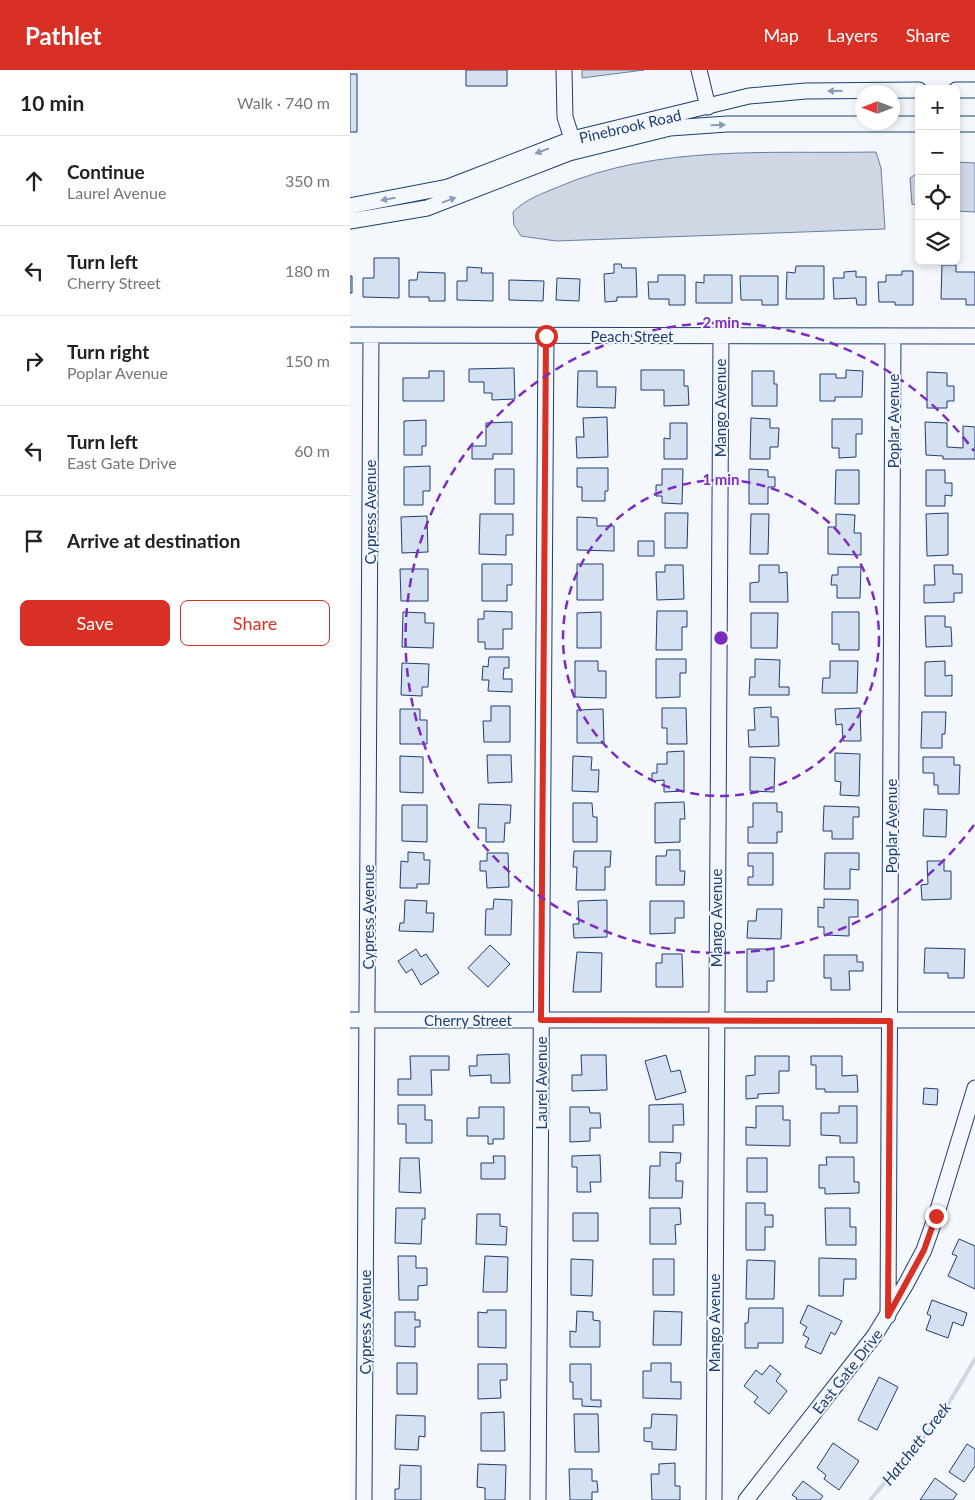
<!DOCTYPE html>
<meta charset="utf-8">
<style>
body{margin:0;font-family:Lato,sans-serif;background:#f2f2f2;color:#222}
.controls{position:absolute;right:15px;top:15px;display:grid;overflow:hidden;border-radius:8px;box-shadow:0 2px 8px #0003}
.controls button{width:45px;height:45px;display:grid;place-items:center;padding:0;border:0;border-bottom:1px solid #e0e0e0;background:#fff;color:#222;font:25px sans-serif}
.compass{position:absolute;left:505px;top:15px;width:45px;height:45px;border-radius:50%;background:#fff;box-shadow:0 2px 8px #0003;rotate:270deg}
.stop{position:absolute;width:15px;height:15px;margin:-11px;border:4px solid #d93025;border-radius:50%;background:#fff}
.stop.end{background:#d93025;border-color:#fff;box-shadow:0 1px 5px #0008}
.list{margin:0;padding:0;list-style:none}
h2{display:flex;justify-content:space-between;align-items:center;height:65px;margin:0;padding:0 20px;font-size:21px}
h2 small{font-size:16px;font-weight:400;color:#767676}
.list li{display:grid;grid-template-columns:32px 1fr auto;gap:15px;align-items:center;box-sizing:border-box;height:90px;padding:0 20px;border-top:1px solid #e0e0e0}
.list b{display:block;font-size:19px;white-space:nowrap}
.list p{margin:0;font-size:16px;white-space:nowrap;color:#767676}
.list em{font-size:16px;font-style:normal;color:#767676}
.actions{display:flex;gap:10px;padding:15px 20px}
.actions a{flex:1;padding:11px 0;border:1px solid #d93025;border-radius:8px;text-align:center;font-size:18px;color:#d93025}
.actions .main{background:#d93025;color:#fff}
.icon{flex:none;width:28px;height:28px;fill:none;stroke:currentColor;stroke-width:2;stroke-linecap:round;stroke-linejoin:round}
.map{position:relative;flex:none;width:625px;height:1430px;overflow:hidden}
header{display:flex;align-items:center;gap:30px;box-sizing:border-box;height:70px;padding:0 25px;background:#d93025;color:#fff}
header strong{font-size:24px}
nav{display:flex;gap:28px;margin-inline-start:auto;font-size:18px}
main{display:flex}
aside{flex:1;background:#fff}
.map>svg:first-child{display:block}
</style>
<header>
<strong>Pathlet</strong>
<nav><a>Map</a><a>Layers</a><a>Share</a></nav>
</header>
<main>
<aside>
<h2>10 min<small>Walk · 740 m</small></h2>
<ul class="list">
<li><svg class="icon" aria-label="ahead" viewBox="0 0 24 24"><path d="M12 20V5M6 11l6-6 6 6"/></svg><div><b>Continue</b><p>Laurel Avenue</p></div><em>350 m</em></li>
<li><svg class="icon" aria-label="left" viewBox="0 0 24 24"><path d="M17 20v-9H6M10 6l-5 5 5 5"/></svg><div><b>Turn left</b><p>Cherry Street</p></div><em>180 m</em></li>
<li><svg class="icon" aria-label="right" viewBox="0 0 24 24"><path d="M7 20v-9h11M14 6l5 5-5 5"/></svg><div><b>Turn right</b><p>Poplar Avenue</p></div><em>150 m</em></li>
<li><svg class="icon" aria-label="left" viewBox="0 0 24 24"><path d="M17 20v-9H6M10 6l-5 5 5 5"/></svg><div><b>Turn left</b><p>East Gate Drive</p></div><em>60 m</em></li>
<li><svg class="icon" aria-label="arrive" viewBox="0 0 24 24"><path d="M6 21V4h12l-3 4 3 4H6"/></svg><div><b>Arrive at destination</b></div></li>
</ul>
<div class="actions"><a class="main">Save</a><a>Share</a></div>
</aside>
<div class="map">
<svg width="625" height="1430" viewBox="0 0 625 1430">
<rect width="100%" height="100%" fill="#f4f7fb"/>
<path fill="#cfd7e4" stroke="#687fa3" d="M232 0H294L232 8Z
M526 82 531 98 535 159 206 171 171 166 164 155 163 142C176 129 191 124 208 117 308 74 420 84 526 82Z
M606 92 625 93V142L606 141Z
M569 102V136L562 134 560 108Z"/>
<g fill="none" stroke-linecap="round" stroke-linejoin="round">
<path stroke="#cfd7e4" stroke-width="4" d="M520 1430 590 1348 625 1289"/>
</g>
<path fill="#d5e0f0" stroke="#1d3f73" d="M116 0H157V16H116Z
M0 4H7V62H0Z
M24 188H49V228L13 227V208H24Z
M264 194H271L272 198H286L287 227H267V231L255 232 254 204 264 203Z
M592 195H606V202H625V235H616V229H591Z
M446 196H474V229H436L437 202 445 203Z
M117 197 132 198 131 203H143V231L107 230V211H117Z
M506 201V207H516V235H507L506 228 484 229 483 208H494V202Z
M552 201H563V235H545V232H529L528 212H536V205H552Z
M68 202 95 203V231H79V227H59V210H67Z
M308 205H335V235H319V229H299L298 212H308Z
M354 205H382V233H346V212L354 213Z
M0 206H2V223H0Z
M390 206H428V235H412V230H391Z
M207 208 230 209 229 231 206 230Z
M159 210 194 211 193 231 159 230Z
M164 298 165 329 142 330V323H134V312H119V299Z
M291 300H334V316H338L339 335 314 336V320H291Z
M496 300 513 301 512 327H485V331H470V304H486V308H496Z
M79 301H94V331H53V308H79Z
M228 301H247V317H266L265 338 227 337Z
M402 301H424V314H427V336H402Z
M577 302 597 303V316H604V331H597V338H577Z
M257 347 258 387 227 388 226 367H234L233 348Z
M401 348 420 349V358H429L428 377H420V389H400Z
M482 349H512V364H506V387L489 388V378H482Z
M76 350V376H72V385H54V351Z
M162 352V384H143V389H122V376H136V353Z
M575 352 597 353V377L613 378V356L625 357V389H593V386L576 385Z
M320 353H337V389H314V368L320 369Z
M80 396V421H73V435H54V397Z
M227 398H258V421H255V431H232V417H227Z
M145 399H164V434H145Z
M312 399H333L332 434 312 433V426H306V415H312Z
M399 399 418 400V407H425V417H418V434H399Z
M486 400H509V434H485Z
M576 400H595V413H602V426L595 425V436H576Z
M315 443H338L337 478H315Z
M598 443V485L577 486 576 444Z
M130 444H163V465H156V485L129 484Z
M401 444H419L418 484H400Z
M486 444 505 445 504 463H511V485L478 484V457H486Z
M77 446 78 482 52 483 51 447Z
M227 447 247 448V456H264V481L227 480Z
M288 471H304V486H288Z
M132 494H162V515H157V531H132Z
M227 494H253V530H227Z
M315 495H333L334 529 307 530 306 502H315Z
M409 495H429V503L437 502 438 532H400V513L409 512Z
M584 495H603V504H612V523H604V532L574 533V515H585Z
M488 497H511L510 528H487V515H481L482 505H488Z
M50 499H78V531H51Z
M134 541 162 542V559H153V579H135V572H128V549H134Z
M307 541H337V557H332V580H306Z
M53 542 75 543V553H84L83 578 52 577Z
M251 542V578H227V543Z
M482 542H509V580H489V574H482Z
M401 543H428L427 578H401Z
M575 546H595V557H601L602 576 576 577Z
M139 587H159V598H154L153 609H162V622L138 621 139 610H132L133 596 138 597Z
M306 589H336V603H330V627L306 628Z
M405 589 430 590 429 617H439V625H399L400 607H405Z
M225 591H248V601H256V628L225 627Z
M480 591H508L507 623H472L473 608H480Z
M595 591V606L602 605V626H575V592Z
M52 593 79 594 78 617H72V626L51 625Z
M141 636H160V672H134L133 651H141Z
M421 637V647H428L429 676 399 677 398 660H405L404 638Z
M312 638H336L337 674H317V658H312Z
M510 638 511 671H493L492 654 486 655 485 639Z
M50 639H70V650H77V674H50Z
M253 639 254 673H227V640Z
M572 642H596L595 664H592V678H571Z
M334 681V721L314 722V710L302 711V703H307V694H317V682Z
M485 683 510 684 509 726 490 725 491 712 485 711Z
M137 685H161L162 712 138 713Z
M50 686 73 687V723L50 722Z
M223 686 242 687 241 700H249L248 722 222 721Z
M400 687 425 688 424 722 400 721Z
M573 687H604V695H610L609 724H588V715H584V703H573Z
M334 732 335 749H330V772L305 773V733Z
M223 733H242L243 747H247V772H223Z
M403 733H427V742H432V762H427V773H398V757H403Z
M129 734 161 735 160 753H155L154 772H136V758H128Z
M52 735H77V772L52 771Z
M474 736 509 737V747H503V769H482V761H473Z
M574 739 597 740 596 767 573 766Z
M317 780H330V801H335L334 815H306V786H316Z
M224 781H261L260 797H255V820H226L227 797H223Z
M58 782 74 783V790H80L79 814H67V818H50L51 791 58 792Z
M137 783H158L159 817 137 818 136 801H130V791H137Z
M398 783H423V815H398V807H403V796H398Z
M475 783H509V800L500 799V819H474Z
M577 791H594V801H601V829L572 830 571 815 578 814Z
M144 829 162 830 161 865H135L136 839H143Z
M474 829 508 830V847H499V866L474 865V857H468V837L474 838Z
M55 830 77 831 76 843H84L83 862 49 861 50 853H54Z
M257 830V867L224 868 223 854H229L228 831Z
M300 831H334V848H325V863L300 864Z
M407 839H432L431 869 397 868 398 851H406Z
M140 875 160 894 138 917 118 898Z
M575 878 615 879 614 908H598V903H574Z
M66 879 71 887 76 884 89 903 71 915 62 899 56 903 48 891Z
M397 879H424V911H417V922H397Z
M227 882 252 883 251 922H223Z
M312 884H332L333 917H306V893H312Z
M474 885H507V892H513V901H499L500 920H481V908H474Z
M159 984 160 1013H141V1005L120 1006 119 996H127V985Z
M231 985H256L257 1020 222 1021V1005H232Z
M316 985 321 1002 330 1000 336 1022 306 1030 295 991Z
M60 986H99V1000H81L82 1025H48V1009H61Z
M405 986H439V1001H429V1023L408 1024V1028L396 1029V1006L405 1005Z
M461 986H492V1006L507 1005 508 1022H475V1019H466V995H461Z
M574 1018 588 1019 587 1035 573 1034Z
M333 1034 334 1055H323V1072H299V1035Z
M48 1035H75V1050H82V1073H56V1054H48Z
M406 1036H433V1050H440V1076L396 1075V1057L406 1058Z
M489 1036H507V1073H490V1066L471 1065V1043H489Z
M129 1037H154V1069H143V1074H138V1066H117V1048H129Z
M220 1037H239L240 1043H250L251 1058H240V1071L220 1072Z
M310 1082 331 1083 330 1093H326V1111H333L332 1128H299L300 1096H310Z
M250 1085 251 1112H240L241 1122H227V1097H222V1086Z
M143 1086H155V1109H131V1093H144Z
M476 1087H504V1112H509V1123L475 1124V1118H469V1095H477Z
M50 1088H69L71 1123 49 1122Z
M397 1088H417V1122H397Z
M396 1133H415V1145H423V1157H415V1180H396Z
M46 1138H75V1149H72L71 1174 45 1173Z
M300 1138H330L331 1154 325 1155 326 1174H300Z
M475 1138H500V1157H506V1175H476Z
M223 1143H248V1171H223Z
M127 1144H150V1156L157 1157 156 1175 126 1174Z
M609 1169 625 1176V1219L598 1206 607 1186 602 1184Z
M48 1186H66V1198H77V1215L68 1216V1230H49Z
M135 1186 158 1187 157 1222H133Z
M469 1188 506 1189V1209H494L493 1226H469Z
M221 1189 243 1190 242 1226 221 1225Z
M303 1189H324V1225H303Z
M397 1190 425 1191 424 1229H396Z
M582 1230 617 1243 613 1256 603 1252 598 1268 576 1260 581 1246 577 1244Z
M458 1235 492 1251 485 1265 481 1262 471 1284 455 1277 459 1268 453 1265 457 1257 450 1253Z
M399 1238H433V1273H408V1278H395V1253H398Z
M137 1240H156V1278L128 1277V1242L137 1243Z
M227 1241 243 1242V1250L250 1251V1277H220V1261L226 1262Z
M304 1241 332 1242 331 1275H303Z
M45 1242H65V1250H70V1257H65V1277L45 1276Z
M47 1293H67V1324H47Z
M301 1293H321V1312H331V1329L293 1328V1301H301Z
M128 1294H157V1310H150L151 1328 128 1329Z
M220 1294H241V1330H251V1337L232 1336V1329H223V1312H220Z
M420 1295 431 1304 426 1311 437 1321 419 1344 404 1332 408 1327 394 1316 406 1300 412 1305Z
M529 1307 548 1317 527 1360 508 1350Z
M154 1342 155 1381H131V1343Z
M224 1344H248L249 1382H225Z
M302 1344 327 1345 326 1380 302 1379V1372L294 1371V1358H301Z
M46 1345 75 1346V1367L69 1366 68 1380 45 1379Z
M483 1373 509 1391 489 1420 474 1409 476 1405 467 1398Z
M617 1374 625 1379V1396L614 1412 599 1402Z
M325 1393V1416H330V1430H302L301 1404H309V1394Z
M128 1394 156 1395 155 1430H135V1418L127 1417Z
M50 1395 71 1396V1430H45V1419H49Z
M219 1399H242V1411H247L248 1422H242V1430H220Z
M585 1408 607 1424 603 1430H570Z
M453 1411 473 1426 470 1430H446L447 1428 442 1425Z"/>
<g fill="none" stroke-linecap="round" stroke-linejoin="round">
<defs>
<path id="minor" d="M214 0 215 47 222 69
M349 0 358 37
M606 20H625
M606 54H625
M0 136 98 117 222 69 399 26 456 21 569 20
M0 151 77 138 219 83 320 58 377 54H569
M0 265 625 266
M0 950H625
M538 1246 543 266
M14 1430 21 265
M188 1430 196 266
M364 1430 371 266
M396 1430 525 1265 556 1214 574 1180 586 1146 625 1018"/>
</defs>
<use href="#minor" stroke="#1d3f73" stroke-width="17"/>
<use href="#minor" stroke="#f4f7fb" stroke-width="15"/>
</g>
<defs><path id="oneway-solid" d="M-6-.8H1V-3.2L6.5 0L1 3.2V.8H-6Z" transform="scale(1.25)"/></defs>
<g fill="#889bb7">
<use href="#oneway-solid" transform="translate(485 21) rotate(179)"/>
<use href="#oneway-solid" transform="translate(368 55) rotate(-2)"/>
<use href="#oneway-solid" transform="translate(192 81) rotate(159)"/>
<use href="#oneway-solid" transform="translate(38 129) rotate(170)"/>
<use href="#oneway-solid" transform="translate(99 130) rotate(-20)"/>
</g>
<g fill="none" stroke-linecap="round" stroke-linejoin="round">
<path stroke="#d93025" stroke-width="6" d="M196 266 191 950 540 951 538 1246 574 1180 586 1146"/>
</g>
<g fill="none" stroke="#7b2cbf" stroke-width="2.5" stroke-dasharray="9 6">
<circle cx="371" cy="568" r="158"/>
<path d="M624 755A315 315 0 1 1 624 381"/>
</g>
<g text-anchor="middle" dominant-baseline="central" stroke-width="4" stroke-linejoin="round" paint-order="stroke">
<g font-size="15" fill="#1d3f73" stroke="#f4f7fb">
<text transform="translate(280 56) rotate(-13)">Pinebrook Road</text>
<text x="282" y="266">Peach Street</text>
<text transform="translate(370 338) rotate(-90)">Mango Avenue</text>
<text transform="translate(543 351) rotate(-90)">Poplar Avenue</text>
<text transform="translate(20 442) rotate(-90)">Cypress Avenue</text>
<text transform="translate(541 756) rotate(-90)">Poplar Avenue</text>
<text transform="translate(18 847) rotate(-90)">Cypress Avenue</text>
<text transform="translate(366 848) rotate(-90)">Mango Avenue</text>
<text x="118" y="950">Cherry Street</text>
<text transform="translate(191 1013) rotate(-90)">Laurel Avenue</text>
<text transform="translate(15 1252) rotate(-90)">Cypress Avenue</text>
<text transform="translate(364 1253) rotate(-90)">Mango Avenue</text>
<text transform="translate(497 1301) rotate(-52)">East Gate Drive</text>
</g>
<g font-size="16" font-style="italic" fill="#1d3f73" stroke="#f4f7fb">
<text transform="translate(566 1373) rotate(-52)">Hatchett Creek</text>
</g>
</g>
<circle cx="371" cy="568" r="8" fill="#7b2cbf" stroke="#f4f7fb" stroke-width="2.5"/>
<g font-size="15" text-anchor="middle" font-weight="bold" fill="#7b2cbf" stroke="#f4f7fb" stroke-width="4" stroke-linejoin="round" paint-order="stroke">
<text x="371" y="258">2 min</text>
<text x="371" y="415">1 min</text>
</g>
</svg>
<div class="controls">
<button>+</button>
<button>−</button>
<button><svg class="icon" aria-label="locate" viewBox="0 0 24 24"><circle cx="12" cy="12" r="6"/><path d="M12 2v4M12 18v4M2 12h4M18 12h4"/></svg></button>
<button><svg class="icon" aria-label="layers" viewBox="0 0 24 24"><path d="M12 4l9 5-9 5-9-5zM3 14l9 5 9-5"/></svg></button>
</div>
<svg class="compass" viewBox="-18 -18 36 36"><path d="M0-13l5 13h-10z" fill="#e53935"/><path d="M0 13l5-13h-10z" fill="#767676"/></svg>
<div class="stop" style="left:196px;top:266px"></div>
<div class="stop end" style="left:586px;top:1146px"></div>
</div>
</main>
